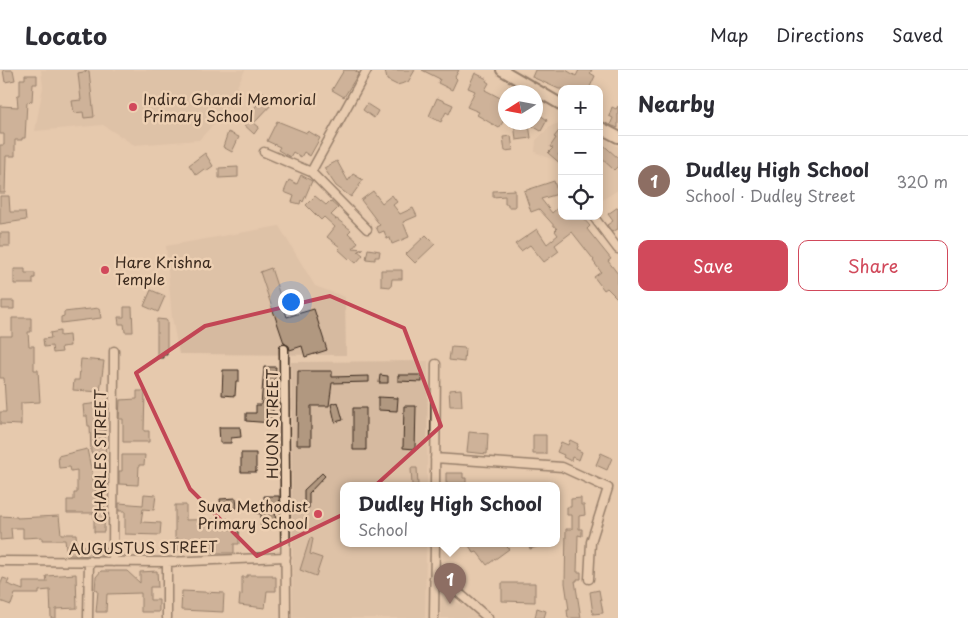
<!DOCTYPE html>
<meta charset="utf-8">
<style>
body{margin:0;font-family:"Playpen Sans",sans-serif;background:#f7f7f7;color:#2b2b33}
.controls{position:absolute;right:15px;top:15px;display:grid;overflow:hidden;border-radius:10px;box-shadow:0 2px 12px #0003}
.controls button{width:45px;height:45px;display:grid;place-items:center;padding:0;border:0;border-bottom:1px solid #e1e1e2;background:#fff;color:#2b2b33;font:25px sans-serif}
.compass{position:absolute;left:498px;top:15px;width:45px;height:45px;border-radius:50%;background:#fff;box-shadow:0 2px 12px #0003;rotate:259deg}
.you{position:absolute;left:290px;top:231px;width:18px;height:18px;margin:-12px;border:4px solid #fff;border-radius:50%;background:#1a73e8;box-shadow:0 0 0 8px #1a73e833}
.badge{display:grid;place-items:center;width:32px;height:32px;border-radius:50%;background:#d1495b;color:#fff;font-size:16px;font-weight:700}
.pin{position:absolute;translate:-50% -41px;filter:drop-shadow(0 1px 2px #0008)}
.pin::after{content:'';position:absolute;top:26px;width:18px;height:15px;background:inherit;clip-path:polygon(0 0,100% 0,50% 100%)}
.popup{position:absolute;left:340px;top:412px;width:220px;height:65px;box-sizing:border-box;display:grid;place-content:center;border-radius:10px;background:#fff;filter:drop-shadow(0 1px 4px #0005);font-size:16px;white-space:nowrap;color:#7c7c81}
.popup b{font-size:19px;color:#2b2b33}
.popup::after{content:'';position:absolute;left:50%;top:100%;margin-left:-10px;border:10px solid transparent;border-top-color:#fff}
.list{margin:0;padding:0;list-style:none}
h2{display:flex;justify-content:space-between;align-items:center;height:65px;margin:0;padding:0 20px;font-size:21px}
h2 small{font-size:16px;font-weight:400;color:#7c7c81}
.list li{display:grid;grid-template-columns:32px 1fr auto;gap:15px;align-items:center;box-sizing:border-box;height:90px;padding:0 20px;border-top:1px solid #e1e1e2}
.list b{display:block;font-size:19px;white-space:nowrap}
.list p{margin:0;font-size:16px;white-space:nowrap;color:#7c7c81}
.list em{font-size:16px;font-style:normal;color:#7c7c81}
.actions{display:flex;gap:10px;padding:15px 20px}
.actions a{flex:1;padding:11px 0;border:1px solid #d1495b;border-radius:10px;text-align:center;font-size:18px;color:#d1495b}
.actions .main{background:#d1495b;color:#fff}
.icon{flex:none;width:28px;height:28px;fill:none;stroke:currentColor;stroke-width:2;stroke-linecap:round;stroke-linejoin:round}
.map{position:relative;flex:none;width:618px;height:548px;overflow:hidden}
header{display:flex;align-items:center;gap:30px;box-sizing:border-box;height:70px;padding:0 25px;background:#fff;border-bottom:1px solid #e1e1e2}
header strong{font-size:24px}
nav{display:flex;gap:28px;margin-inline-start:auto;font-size:18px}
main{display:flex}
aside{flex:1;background:#fff}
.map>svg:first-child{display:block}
</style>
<header>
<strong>Locato</strong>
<nav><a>Map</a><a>Directions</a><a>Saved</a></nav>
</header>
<main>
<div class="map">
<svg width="618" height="548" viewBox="0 0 618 548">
<rect width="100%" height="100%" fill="#e6c9ad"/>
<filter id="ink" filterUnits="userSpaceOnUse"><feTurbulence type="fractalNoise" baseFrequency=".02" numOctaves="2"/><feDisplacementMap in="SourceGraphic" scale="10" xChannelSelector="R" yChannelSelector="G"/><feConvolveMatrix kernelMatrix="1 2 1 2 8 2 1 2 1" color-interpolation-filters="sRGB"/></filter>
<g filter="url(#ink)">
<path fill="#d6baa0" d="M41 0H245L224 43 199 70 134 75 103 55 35 61 43 17Z
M562 52V94L535 82 536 70 551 56Z
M599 65 618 77V120L599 132Z
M279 156 315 216 345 227 346 285 179 284 172 248 166 176Z
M428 291 427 415H344V473H426L425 548H293L291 292Z
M441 520 480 548H441Z"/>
<path fill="#b19880" stroke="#3b2a1e" d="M3 0H13L15 10 5 12Z
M344 0H354L359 3 344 27 332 20Z
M385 0H415L408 12 397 15 387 10Z
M422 0H459L455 7 457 9 452 20 438 13 440 9Z
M535 0H566L576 6 579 0H592L590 3 595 6 589 19H559L532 7Z
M89 1 94 47 84 48 83 42 74 43 72 31 81 30 78 3Z
M475 3 487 9 486 11 489 13 485 20 506 31V47L499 58 477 45 479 42 467 37 475 21 468 18Z
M25 5H37V14H33L32 31 27 32 25 68H22V70H15V86H6L5 123H0V75H4V64H0V36L18 37 17 25H20V9H25Z
M263 22 275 31 254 53 259 57 254 64 241 52 259 33 256 31Z
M437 28 453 35 449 44 446 42 441 52 429 46Z
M367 34 378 41 374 48 363 40Z
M618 36V58L610 55 613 48 609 46 612 37 616 39Z
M539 44 547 50 541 61 529 54 531 68 516 70 514 52H536Z
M277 51 307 63 308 61 320 68 310 86 304 82 301 87 293 82 290 87 278 80 280 77 267 71Z
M562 57V79L558 85 562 88V95L548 83 553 78 550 77 556 68 554 67Z
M228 62 239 67 232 82 223 77Z
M511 66 513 80 505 81 503 67Z
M599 71 618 88V96L614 100 599 86Z
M205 83 213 96 206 101 204 99 196 105 189 95Z
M337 91 348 111 353 104 363 110 351 127 336 116 324 98Z
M238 97V107L219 108V98Z
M301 105 312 111 303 132 301 130 300 134 292 132 294 126 284 122 289 110 297 114Z
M554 111 558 124 541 129 552 143 562 134V146H580L583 150 584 149 590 156 587 159 611 189 608 191 618 204V229L607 218 604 220 594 207 601 202 593 191 594 190 572 162 555 175 559 181 544 192 530 175 521 181 515 174 537 159 547 174 558 165 555 161 557 159 539 139 531 142 524 121Z
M515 120V137H508V134H505V126L493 127V121Z
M373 121 382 133 392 125 397 132 393 135 400 144 413 138 417 146 403 152 409 167 392 174 390 168 387 169 384 161 379 163 376 157 380 155 361 130Z
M0 126H9L10 142H25L26 150 0 154Z
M315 126 326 135 330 131 338 138 331 145 336 149 335 150 337 149 351 160 348 163 358 172 353 178 363 179 358 181 363 185 356 193 350 188 349 189 338 179 340 177 327 167 335 157 324 147 321 150 306 135Z
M618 137V159L612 162 607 155 613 151 608 144Z
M0 163H10V176H0Z
M426 165 435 174 415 193 406 184Z
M368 179 380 181 379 187H375V190L366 189Z
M271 198 287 247 314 239 327 280 305 287 302 276 290 280 289 276 284 273 260 202Z
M14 199H25V203H35V208H33V214H14Z
M381 200H402V209H392L391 217 381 216Z
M151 220 165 226 158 242 144 236Z
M2 231H14V239H2Z
M124 237H132L133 262H125L124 254H119L118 247H124Z
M99 238 101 248 61 253V247L64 246V242Z
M12 248H31V262H28L29 276H34V300H38L40 332 21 333V355L0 354V342H6L4 308H0V266H12Z
M157 249 167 250V285H163V288H157Z
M60 261V266L69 265 70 276 61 277 62 282 53 283 52 276 44 277 43 269 51 268 50 263Z
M451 277 465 278 464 292 449 290Z
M81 289 104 291 100 322 73 320 74 310H79Z
M264 297H276L272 353 246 351V343H256V335H261Z
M223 300H239V311H236L235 326 222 325Z
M298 301H332V307L369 306V312L332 313 329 336H311V375H297Z
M380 305 388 306V313H379Z
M398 305H422V312L398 311Z
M461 319 462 336H450L449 320Z
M137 321H145L144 361H149V372H123V349H119L120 330 137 329Z
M378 327 398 328 397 341 378 340Z
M338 332 343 350 335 352 331 334Z
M99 333 100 343H97L99 358H105L106 395H100V383H91L90 356H88L87 346H84L83 335Z
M404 336H416L415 379 403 378Z
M353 338H366V380H353Z
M219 357H240L241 367 231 368V373H220Z
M469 362 488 364 487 384 467 382Z
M533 365H546V384H533Z
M570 370 578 374 576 379 582 382 579 390 572 387 571 391 563 387 564 385 557 382 561 372 568 375Z
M87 379 97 427H99L100 423H105L104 462H94V443H67V430H74V423H77V400L71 401 70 397 59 398 58 386Z
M241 383H256V402H241Z
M601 383 612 388 607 400 596 395Z
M122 385H145L144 395H139L138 415 119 414V401H122Z
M411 398H417L418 415H412Z
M322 403 325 406 309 423V438H304V420Z
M446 403H463V408H466V413H446Z
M144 424 156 425 154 440 143 439 141 452 161 453 160 465 125 464V441H119V433L143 435Z
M264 426H279L280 435H275L276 459 261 458V444L255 443V438H264Z
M236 428 237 438 221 439 220 429Z
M581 428V435H584L585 445 579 446V459H582V466L578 465 577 502H581V509H577V511H575L581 548H568L567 540H569L565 513 566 459H572V445H567V437H571V429Z
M175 435H186V450L228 449V459H239V474H234V483H213L212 473 196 474V480H178V468H175Z
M0 446 17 447V448L59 446 61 464H76L77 476H86L87 473 107 478 105 486 67 485 65 470H42V467L23 468V458H11L12 469 0 470Z
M310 468 313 469 310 484 322 488 316 506 300 500Z
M467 473H512L507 477 509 479 487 495 477 482 474 483Z
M528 473H546V474L530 479Z
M101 501H127L140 513V502L157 501 158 517H150V530H159V542H141V523L107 524 106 542H96L98 521 95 519 96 507Z
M76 504 77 538 56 539V548H51L50 520 39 521V524H15L11 535 0 531V516L3 508 9 510 7 514 23 520V512H47L46 506Z
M247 505H272V507H276V521H267L265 538 239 535 240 524 242 525V507H247Z
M502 513H535V532L502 531Z
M599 520 603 543 593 544 590 522Z
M182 521 224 523 223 542 181 540Z
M537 538 546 541 544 548H535Z"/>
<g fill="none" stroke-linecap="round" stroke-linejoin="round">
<defs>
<path id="minor" d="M264 82 311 102 367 159
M311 102 367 0
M593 146 618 179
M284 279 286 548
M435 388 562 397 608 418 591 472 589 509
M435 415 436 294
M0 491 167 492 286 487
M113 492 114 281
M167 492V548
M434 508 459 523 488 548
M88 548 89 491
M434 548 435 473"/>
<path id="major" d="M502 0 562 35
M599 57 618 67"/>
</defs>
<use href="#minor" stroke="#3b2a1e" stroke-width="11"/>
<use href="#major" stroke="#3b2a1e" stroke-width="14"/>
<use href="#minor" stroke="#edd0b3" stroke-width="8"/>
<use href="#major" stroke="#edd0b3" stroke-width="10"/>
</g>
</g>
<path d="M0 0H618V548H0ZM330 226 404 258 441 356 344 444 257 486 190 419 136 303 205 256Z" fill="#e6c9ad" fill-opacity=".55" fill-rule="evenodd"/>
<path fill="none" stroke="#c24655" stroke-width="4" stroke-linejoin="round" d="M330 226 404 258 441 356 344 444 257 486 190 419 136 303 205 256Z"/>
<g fill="#d1495b" stroke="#edd0b3" stroke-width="2">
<circle cx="133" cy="37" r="5"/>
<circle cx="105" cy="200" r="5"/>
<circle cx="318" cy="444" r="5"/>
</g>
<g text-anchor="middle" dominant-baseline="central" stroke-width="5" stroke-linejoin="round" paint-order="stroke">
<g font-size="15" fill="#3b2a1e" stroke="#edd0b3" text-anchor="start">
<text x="143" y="28">Indira Ghandi Memorial<tspan x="143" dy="17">Primary School</tspan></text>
<text x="115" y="191">Hare Krishna<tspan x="115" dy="17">Temple</tspan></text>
<text x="308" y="435" text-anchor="end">Suva Methodist<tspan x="308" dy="17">Primary School</tspan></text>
</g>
<g font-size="15" fill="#3b2a1e" stroke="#edd0b3">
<text transform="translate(271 354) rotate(-90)">HUON STREET</text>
<text transform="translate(99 386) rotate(-90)">CHARLES STREET</text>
<text transform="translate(143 477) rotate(-1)">AUGUSTUS STREET</text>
</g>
</g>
</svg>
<div class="controls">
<button>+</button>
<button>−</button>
<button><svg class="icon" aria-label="locate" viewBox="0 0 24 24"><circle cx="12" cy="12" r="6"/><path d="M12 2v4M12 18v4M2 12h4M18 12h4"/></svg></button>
</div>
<svg class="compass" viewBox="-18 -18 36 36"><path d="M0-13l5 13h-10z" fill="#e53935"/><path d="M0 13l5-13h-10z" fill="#7c7c81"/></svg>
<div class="you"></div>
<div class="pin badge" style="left:450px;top:534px;background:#8d6e63">1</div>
<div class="popup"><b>Dudley High School</b>School</div>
</div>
<aside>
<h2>Nearby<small></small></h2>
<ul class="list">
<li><span class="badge" style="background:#8d6e63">1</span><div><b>Dudley High School</b><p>School · Dudley Street</p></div><em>320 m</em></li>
</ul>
<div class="actions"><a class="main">Save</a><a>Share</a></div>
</aside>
</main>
